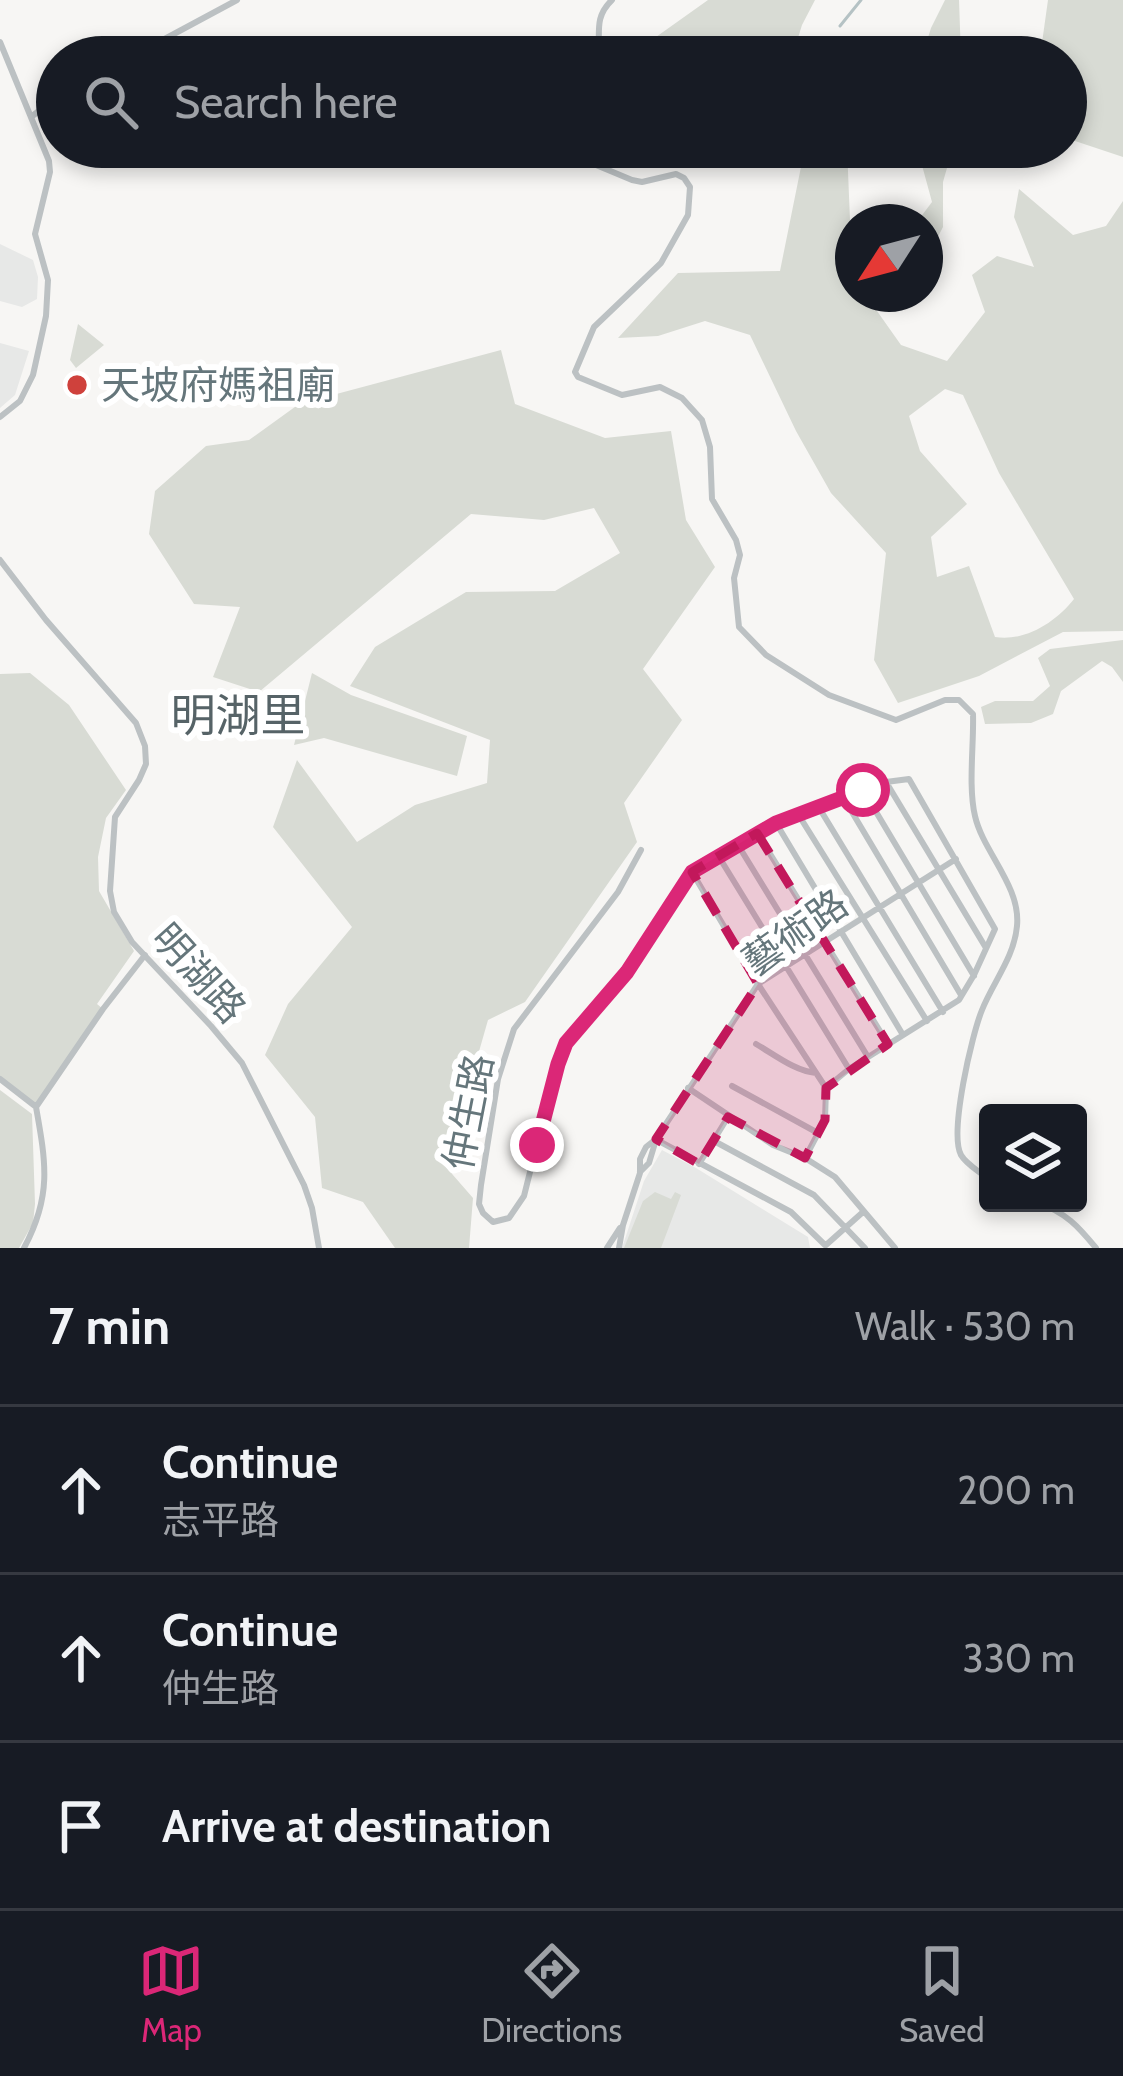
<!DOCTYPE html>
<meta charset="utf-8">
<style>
body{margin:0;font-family:Cabin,"Noto Sans TC",sans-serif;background:#20242c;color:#f1f3f6}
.controls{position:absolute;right:36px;bottom:36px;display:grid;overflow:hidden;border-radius:12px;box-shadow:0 6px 18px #0003}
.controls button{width:108px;height:108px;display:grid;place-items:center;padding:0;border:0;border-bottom:3px solid #363941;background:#171b24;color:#f1f3f6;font:60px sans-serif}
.compass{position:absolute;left:835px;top:204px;width:108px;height:108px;border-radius:50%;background:#171b24;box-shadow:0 6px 18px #0003;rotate:234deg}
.stop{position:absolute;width:36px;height:36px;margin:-27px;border:9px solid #db2777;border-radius:50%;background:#fff}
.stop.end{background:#db2777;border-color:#fff;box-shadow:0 3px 12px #0008}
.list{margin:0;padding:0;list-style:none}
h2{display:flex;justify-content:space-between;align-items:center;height:156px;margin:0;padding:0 48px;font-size:51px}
h2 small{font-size:39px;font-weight:400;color:#9ea1a6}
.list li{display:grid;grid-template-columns:78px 1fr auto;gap:36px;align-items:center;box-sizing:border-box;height:168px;padding:0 48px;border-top:3px solid #363941}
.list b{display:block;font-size:45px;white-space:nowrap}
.list p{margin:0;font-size:39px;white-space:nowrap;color:#9ea1a6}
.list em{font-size:39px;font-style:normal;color:#9ea1a6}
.icon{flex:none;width:66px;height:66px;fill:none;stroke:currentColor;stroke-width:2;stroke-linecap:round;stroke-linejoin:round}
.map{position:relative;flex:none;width:1123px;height:1248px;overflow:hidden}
.search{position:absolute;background:#171b24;box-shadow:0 6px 18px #0003;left:36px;right:36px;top:36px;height:132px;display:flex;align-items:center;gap:30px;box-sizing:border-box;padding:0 42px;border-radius:66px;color:#9ea1a6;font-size:45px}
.sheet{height:660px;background:#171b24}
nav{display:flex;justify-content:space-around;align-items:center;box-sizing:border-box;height:168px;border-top:3px solid #363941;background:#171b24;font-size:33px;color:#9ea1a6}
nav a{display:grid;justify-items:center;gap:6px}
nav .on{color:#db2777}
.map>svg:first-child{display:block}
</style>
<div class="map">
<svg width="1123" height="1248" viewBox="0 0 1123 1248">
<rect width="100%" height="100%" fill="#f7f6f4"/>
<path fill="#e7e8e7" d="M0 244 33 260 38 277 37 299 22 307 0 301Z
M0 343 29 351 15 395 0 408Z
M662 1150 696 1168 808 1237 810 1248H622L644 1181Z"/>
<path fill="#d8dbd4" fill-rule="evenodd" d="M708 0H815L802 25 792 57H622L614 52 620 43 656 37Z
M945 0H959L961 57H922L931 28Z
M1048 0H1123V157L1066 138V57H1040Z
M579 147H662C634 162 607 159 579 147Z
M805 147H847L853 294H865L901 345 947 361 985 312 972 275 997 256 1034 267 1014 217 1019 189 1073 235 1106 226 1123 201V631L1063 632 979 676 898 703 874 660 886 553 831 493 796 431 750 335 705 321 658 336 618 338 678 273 780 271ZM945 389 963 395 999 473 1074 599C1056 622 1025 642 995 637L969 566 937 577 931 537 967 504 920 451 909 416Z
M917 147H953L943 182V227L925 262V222H917L932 202Z
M78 324 104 345 76 368 70 360Z
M501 350 515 404 605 438 671 431 686 520 715 567 643 669 682 720 624 803 637 842 525 1002 488 1020 446 1167 473 1198 469 1248H395L363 1202 322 1188 315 1117 265 1055 288 1004 352 927 273 827 297 760 357 842 415 805 487 783 490 740 350 686 375 647 466 592 555 591 620 553 594 508 544 520 471 514 259 692 213 677 240 607 194 604 149 534 155 491 206 446 249 440 299 404Z
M1123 640V682L1112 667 1102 661 1061 691 1053 714 1031 723 985 724 981 707 995 701H1033L1050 686 1038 658 1050 649Z
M30 673 69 705 126 790 106 818 98 857 99 891 134 951 97 1004 103 1009 36 1107 0 1079V674Z
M312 673 351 695 467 736 457 776 324 738 294 745Z
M0 1090 32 1114 35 1204 33 1223 19 1248H0Z
M655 1192 671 1199 675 1192 681 1195 661 1248H624L643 1201Z"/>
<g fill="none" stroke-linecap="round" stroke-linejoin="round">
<path stroke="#b5c2c4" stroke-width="3" d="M840 26 861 0"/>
<path stroke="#bcc1c3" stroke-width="6" d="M0 42 49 161 50 172 35 234 48 280 46 316 33 375 20 401 0 417
M131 57 237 0
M589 57 599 49C599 29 596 15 612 0
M31 117 57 97
M553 147 632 180 642 182 676 174 684 178 690 187 688 215 661 263 594 327 575 372 578 377 622 395 660 387 682 398 702 420 710 447 712 499 736 540 740 555 734 578 739 627 766 655 829 695 896 720 945 700H959L973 714C974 745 968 786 975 816 983 852 1021 886 1017 926 1014 958 993 982 982 1010 972 1034 949 1133 961 1155 966 1164 980 1172 988 1179
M0 560 46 620 136 723 145 746 146 764 139 780 115 817 110 891 114 912 132 942 211 1026 242 1063 304 1185 312 1208 319 1248
M909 779 995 929 974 975 959 1000 849 1069 826 1088 758 984 692 872 776 823 886 782Z
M886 782 986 948
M863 790 974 976
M843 797 961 995
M818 806 943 1012
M798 814 927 1021
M776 823 903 1035
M757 833 888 1044
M738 845 868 1057
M641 850 618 892 514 1029 498 1079 481 1185 479 1204 483 1213 493 1222 509 1218 524 1196 549 1096 566 1043 627 972 691 874
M719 857 849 1069
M756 1044C775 1055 795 1071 816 1073
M0 1079 35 1106
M732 1086 818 1133
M688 1088 773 1145 805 1158 835 1177 895 1248
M657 1140 791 1212 825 1245
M714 1141 814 1195 865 1248
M805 1158 825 1120 826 1088
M699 1164 728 1117
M640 1172 649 1163 655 1143
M1039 1203C1066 1213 1078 1226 1096 1248
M826 1245 863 1212
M24 1248C52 1196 46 1163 36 1107L103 1009 145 955
M607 1248 620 1228
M619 1248 623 1225 640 1173V1159L646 1147 656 1139 758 984 956 859"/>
</g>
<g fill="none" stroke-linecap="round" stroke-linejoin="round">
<path stroke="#db2777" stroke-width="15" d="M537 1145 558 1064 566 1043 627 972 692 872 776 823 863 790"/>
</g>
<path fill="#c2185b" fill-opacity="0.2" stroke="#c2185b" stroke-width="9" stroke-dasharray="24 15" stroke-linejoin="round" d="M757 833 888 1044 826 1088 825 1120 805 1158 728 1117 699 1164 656 1139 758 984 692 872Z"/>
<circle fill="#cf413c" stroke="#fff" stroke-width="4.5" cx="77" cy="385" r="12"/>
<g text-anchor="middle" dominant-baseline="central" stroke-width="12" stroke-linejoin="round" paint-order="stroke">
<g font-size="39" fill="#65767b" stroke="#fff" text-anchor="start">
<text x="101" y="385">天坡府媽祖廟</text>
</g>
<g font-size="39" fill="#65767b" stroke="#fff">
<text transform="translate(795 932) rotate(-35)">藝術路</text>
<text transform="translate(199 973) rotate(48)">明湖路</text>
<text transform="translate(468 1112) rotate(-79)">仲生路</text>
</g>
<g font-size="45" fill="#566367" stroke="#fff">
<text x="238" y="715">明湖里</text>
</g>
</g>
</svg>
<div class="controls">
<button><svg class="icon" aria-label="layers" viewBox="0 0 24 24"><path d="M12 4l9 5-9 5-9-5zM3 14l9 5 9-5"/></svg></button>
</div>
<svg class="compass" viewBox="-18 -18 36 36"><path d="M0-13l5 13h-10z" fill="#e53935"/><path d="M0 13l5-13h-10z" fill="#9ea1a6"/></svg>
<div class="stop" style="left:863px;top:790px"></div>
<div class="stop end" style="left:537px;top:1145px"></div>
<div class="search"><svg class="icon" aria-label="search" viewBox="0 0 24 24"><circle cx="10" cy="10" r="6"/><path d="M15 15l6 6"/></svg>Search here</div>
</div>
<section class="sheet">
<h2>7 min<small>Walk · 530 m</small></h2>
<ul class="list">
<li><svg class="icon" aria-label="ahead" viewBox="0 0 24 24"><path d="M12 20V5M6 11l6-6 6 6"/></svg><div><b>Continue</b><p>志平路</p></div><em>200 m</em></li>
<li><svg class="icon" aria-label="ahead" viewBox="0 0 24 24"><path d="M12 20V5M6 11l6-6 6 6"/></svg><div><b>Continue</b><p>仲生路</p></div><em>330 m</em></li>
<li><svg class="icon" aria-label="arrive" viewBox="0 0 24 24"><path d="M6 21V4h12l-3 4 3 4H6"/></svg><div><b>Arrive at destination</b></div></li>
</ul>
</section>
<nav>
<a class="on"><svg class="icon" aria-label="map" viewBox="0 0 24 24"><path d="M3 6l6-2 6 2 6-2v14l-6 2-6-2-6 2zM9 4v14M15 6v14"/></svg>Map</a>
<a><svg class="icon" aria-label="directions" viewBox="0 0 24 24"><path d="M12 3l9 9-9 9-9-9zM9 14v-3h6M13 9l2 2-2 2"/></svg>Directions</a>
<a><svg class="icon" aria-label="saved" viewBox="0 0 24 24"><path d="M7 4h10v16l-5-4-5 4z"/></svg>Saved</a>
</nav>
